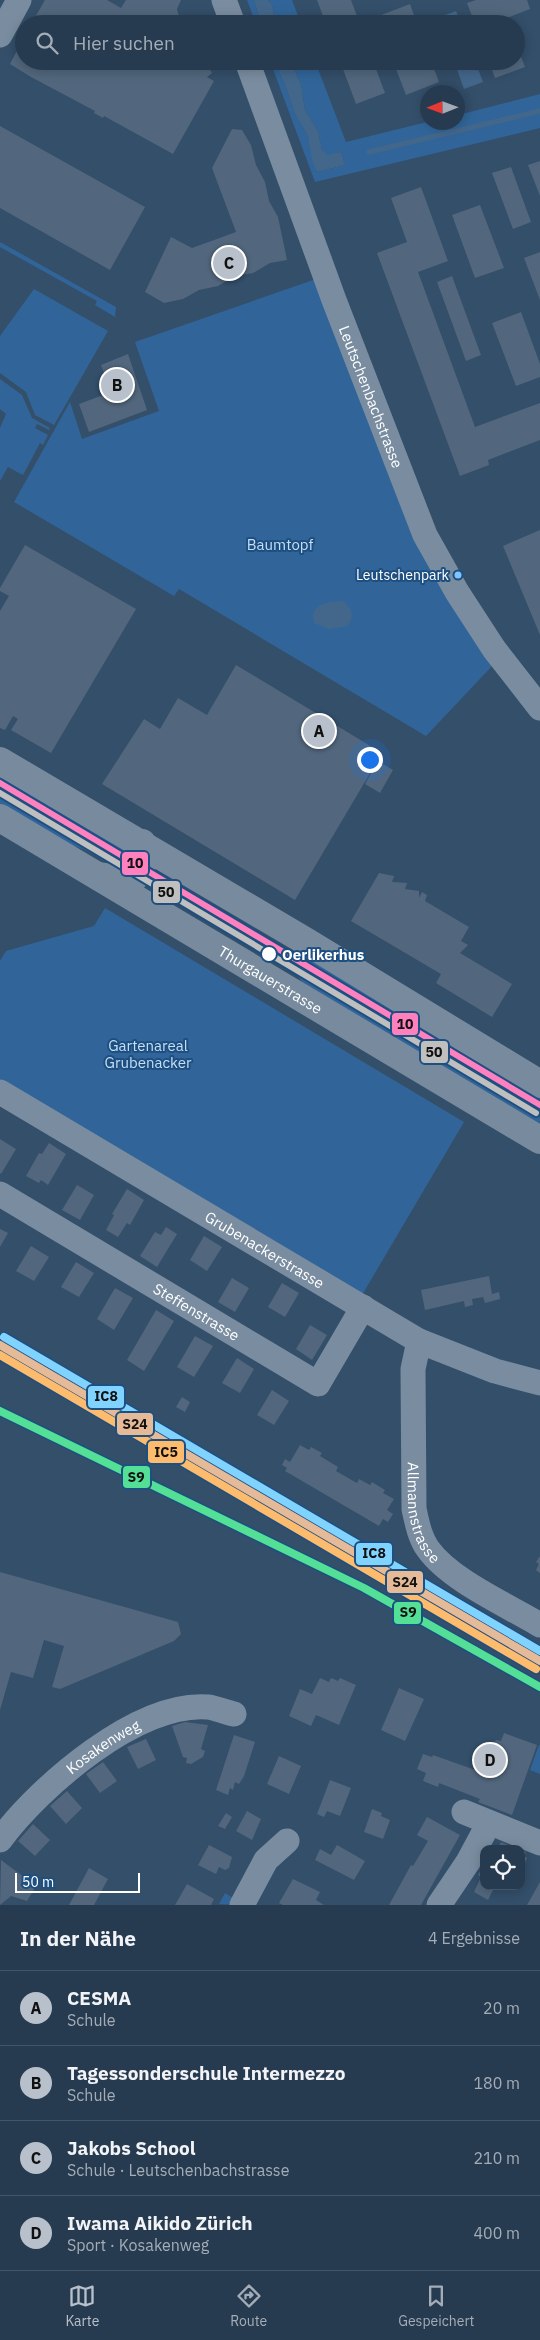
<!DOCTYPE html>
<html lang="de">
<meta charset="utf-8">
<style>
body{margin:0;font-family:"IBM Plex Sans",sans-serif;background:#2f4257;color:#f1f3f6}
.controls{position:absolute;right:15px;bottom:15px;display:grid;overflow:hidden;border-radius:10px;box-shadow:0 2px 12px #0003}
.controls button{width:45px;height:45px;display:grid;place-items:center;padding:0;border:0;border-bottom:1px solid #435567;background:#273b50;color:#f1f3f6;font:25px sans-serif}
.compass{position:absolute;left:420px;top:85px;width:45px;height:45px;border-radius:50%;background:#273b50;box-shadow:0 2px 12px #0003;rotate:269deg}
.scale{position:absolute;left:15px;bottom:12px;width:125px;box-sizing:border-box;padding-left:5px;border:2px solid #fff;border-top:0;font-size:14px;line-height:18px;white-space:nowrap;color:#fff;-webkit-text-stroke:4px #1d4f81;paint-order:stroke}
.you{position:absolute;left:369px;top:759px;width:18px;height:18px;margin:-12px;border:4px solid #fff;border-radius:50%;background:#1a73e8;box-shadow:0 0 0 8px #1a73e833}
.badge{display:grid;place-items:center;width:32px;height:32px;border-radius:50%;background:#b8c1cb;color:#111;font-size:16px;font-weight:700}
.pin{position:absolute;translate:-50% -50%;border:2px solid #fff;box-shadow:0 1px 5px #0006}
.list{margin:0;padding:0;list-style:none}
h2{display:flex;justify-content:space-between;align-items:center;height:65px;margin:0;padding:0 20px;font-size:21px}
h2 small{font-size:16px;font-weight:400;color:#a4adb7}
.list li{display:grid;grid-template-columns:32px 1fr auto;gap:15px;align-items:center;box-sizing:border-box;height:75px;padding:0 20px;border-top:1px solid #435567}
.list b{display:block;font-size:19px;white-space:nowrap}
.list p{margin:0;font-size:16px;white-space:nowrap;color:#a4adb7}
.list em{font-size:16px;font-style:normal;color:#a4adb7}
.icon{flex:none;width:28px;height:28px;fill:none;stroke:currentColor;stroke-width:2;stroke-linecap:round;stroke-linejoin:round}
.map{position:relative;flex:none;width:540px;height:1905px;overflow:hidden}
.search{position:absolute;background:#273b50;box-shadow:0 2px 12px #0003;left:15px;right:15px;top:15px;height:55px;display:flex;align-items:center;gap:12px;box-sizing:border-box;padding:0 18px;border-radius:28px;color:#a4adb7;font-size:19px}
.sheet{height:365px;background:#273b50}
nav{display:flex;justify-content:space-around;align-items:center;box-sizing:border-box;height:70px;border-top:1px solid #435567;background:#273b50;font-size:14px;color:#a4adb7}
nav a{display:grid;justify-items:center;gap:2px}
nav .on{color:#b8c1cb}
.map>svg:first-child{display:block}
</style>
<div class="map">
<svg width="540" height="1905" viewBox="0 0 540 1905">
<rect width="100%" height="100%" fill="#344f6a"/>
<path fill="#316599" d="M247 0H254L261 24H256Z
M268 0H292L301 24H281L275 20 272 5Z
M270 61H274L286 87 295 114 308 136 317 172 345 165 341 152 326 156 322 150 318 131 305 110 301 84 294 69 298 61H315L346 142 427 122H458V115L540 94V128L315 182Z
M0 242 116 307 115 317 95 305 97 301 0 247Z
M319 278 494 664 426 736 179 589 174 596 14 502 70 402 82 439 159 411 135 342Z
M34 289 108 331 54 425 35 415 26 392 0 373V336Z
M0 379 22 395 32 418 50 428 49 430 37 424 35 428 48 435 43 445 40 443 23 475 8 467 0 481V428L6 414 0 409Z
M0 771 127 844 124 872 83 849 58 841 0 808Z
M105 908 464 1122 362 1295 0 1085V961L6 951 94 926Z
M310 960 540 1093V1131L303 983 299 978 306 970Z
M539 1745 540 1746V1774L530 1770Z
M225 1893 238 1901 236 1905 219 1904Z"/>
<path fill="#43678b" d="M254 0H268L272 5 275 20 281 24H261Z
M456 11 461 24H440L437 18Z
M274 61H298L294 69 301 84 305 110 318 131 322 150 327 155 341 152 345 165 317 172 312 160 308 136 295 114 286 87Z
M454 61H475L483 82 464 89Z
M341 601C351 605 356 617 347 626L329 629 314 623 313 614C317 603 329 602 341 601Z"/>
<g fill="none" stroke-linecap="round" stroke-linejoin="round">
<path stroke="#43678b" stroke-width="5" d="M369 152 540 111"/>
</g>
<path fill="#52677d" d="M45 0H107L121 8 126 0H181L177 9 181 24H31Z
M317 0H351L360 24H326Z
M476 0H527L530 9 507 18 509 24H475L467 3Z
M410 4 417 24H379L376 17Z
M24 37V61H205L212 73 207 77 214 81 173 154 104 116 103 118 94 113 95 111 31 77 10 64Z
M516 44 525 67 495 78 489 61H516Z
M340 61H373L385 93 356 104Z
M393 61H431L439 82 406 95Z
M0 126 145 207 110 270 0 208Z
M232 129 242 130 251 145 256 165 265 182 269 201 278 217 287 260 270 263 253 273 235 276 218 286 199 290 183 299 164 303 145 292 171 237 192 248 236 232 212 168Z
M540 161V196L528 165Z
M511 167 531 222 513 229 492 173Z
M421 187 448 261 418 272 475 427 540 403V440L488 460 489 465 460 476 377 253 407 242 391 198Z
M480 205 504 268 475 278 452 215Z
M540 252V300L524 258Z
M452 276 481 355 466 361 437 282Z
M521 312 540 364V377L516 386 492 323Z
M128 354 147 410 89 432 79 404 111 392 101 365Z
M540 530V635L503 546Z
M25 545 136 609 51 753 11 730 18 719 13 716 5 730 0 728V611L9 596 0 591V588Z
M236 665 382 753 295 900 102 784 144 719 160 729 178 698 207 715Z
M378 761 393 770 380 793 365 784Z
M379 873 394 876 392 882H393L407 883 405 889 419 891V898L422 892 427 895 425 901 469 927 461 941 468 945 460 953 512 984 492 1017 436 983 441 974 351 921Z
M0 1139 16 1149 1 1174 0 1173Z
M49 1143 66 1154 48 1185 41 1180 39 1183 26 1176 39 1153 42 1154Z
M77 1185 94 1195 80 1220 62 1210Z
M127 1189 144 1200 130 1225 127 1223 118 1237 106 1230 114 1215 112 1214Z
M166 1227 177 1234 157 1267 140 1256 155 1232 161 1235Z
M0 1229 8 1233 0 1247Z
M204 1236 222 1247 207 1271 190 1260Z
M31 1246 49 1257 34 1281 16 1271Z
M76 1262 94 1273 79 1297 61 1287Z
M489 1276 492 1294 499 1292 500 1299 485 1303 483 1297 472 1299 473 1305 465 1307 464 1301 425 1310 421 1290Z
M232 1278 249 1288 235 1312 218 1302Z
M282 1283 299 1293 285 1317 268 1307Z
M115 1288 133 1298 114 1330 97 1319Z
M156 1310 174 1321 144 1371 127 1360Z
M310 1325 327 1335 312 1360 296 1349Z
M195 1336 213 1346 194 1377 177 1367Z
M237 1358 254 1369 240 1393 222 1383Z
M272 1390 289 1401 274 1425 257 1415Z
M182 1397 190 1402 185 1412 176 1407Z
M300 1445 309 1450 311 1447 322 1453 320 1456 338 1467 336 1471 357 1483 359 1479 370 1485 372 1482 385 1490 383 1493 394 1499 387 1510 393 1514 388 1522 383 1519 379 1526 285 1471 287 1468 282 1465 285 1459 290 1462Z
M540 1556V1573L536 1570 539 1564 536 1562Z
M0 1572 178 1622 181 1634 174 1641 60 1689 52 1687 64 1646 44 1640 33 1678 11 1672 0 1710Z
M320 1678 329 1682 331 1678 338 1681 340 1678 356 1685 339 1725 316 1715 311 1726 289 1716 300 1689 312 1694Z
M399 1688 424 1699 405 1741 381 1730Z
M185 1722 208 1725 201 1749 205 1751 203 1757 191 1764 186 1763 187 1758 183 1757 172 1726Z
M504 1733 537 1745 512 1815 478 1802 480 1799 439 1783 438 1787 423 1781 426 1773 417 1769 423 1754 432 1757 433 1755 478 1771 489 1742 494 1744 496 1740 501 1741Z
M234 1735 255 1742 244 1776 239 1784 235 1782 233 1790 230 1788 228 1795 216 1790Z
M146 1739 156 1760 138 1769 127 1747Z
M279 1756 301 1766 289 1794 267 1784Z
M103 1762 117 1781 100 1793 86 1774Z
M330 1780 351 1788 340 1816 327 1811 324 1817 317 1814Z
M67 1791 82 1808 66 1824 50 1806Z
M372 1809 382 1813 381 1816 390 1820 383 1839 364 1832Z
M247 1811 261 1819 252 1840 236 1831Z
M226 1813 232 1817 225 1829 218 1826Z
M427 1817 460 1835 421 1905H389L411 1865 413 1866 428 1841 417 1835Z
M33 1824 50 1840 35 1856 18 1841Z
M501 1842 513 1847 514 1844 525 1849H497Z
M209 1845 232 1857 229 1868 225 1870 219 1867 216 1874 198 1865Z
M337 1845 365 1861 354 1880 315 1860 320 1849 331 1855Z
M521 1850 526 1852 524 1856 527 1858 523 1867Z
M1 1860 36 1886 27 1901 11 1896 0 1905Z
M89 1868 108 1879 94 1905H69Z
M482 1868 484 1869V1886H495L488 1900 474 1892 481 1877 478 1875Z
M293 1879 320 1892 316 1900 324 1905H283L279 1903Z
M540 1882V1905H527Z
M187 1884 214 1899 211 1905H175Z"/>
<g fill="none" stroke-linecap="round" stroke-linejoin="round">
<g stroke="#7a8da0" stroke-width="25">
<path d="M224 0 233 24"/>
<path d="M0 35 19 0"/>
<path id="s1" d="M247 61 334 300 425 535 457 592 494 649 540 708"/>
<path id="s2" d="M0 1092 419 1341 495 1371 540 1383"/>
<path id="s3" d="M0 1194 318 1384 363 1307"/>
<path id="s4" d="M419 1341 413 1369 414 1509C417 1523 420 1538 428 1549 450 1580 507 1605 540 1625"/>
<path d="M464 1812 540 1843"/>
<path id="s5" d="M0 1840C39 1787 138 1701 208 1707 216 1708 225 1712 234 1714"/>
<path d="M242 1905 266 1860 287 1841"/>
<path d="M439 1905 468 1862 489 1823"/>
</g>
<g stroke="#788b9e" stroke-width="28">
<path d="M0 761 307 942 540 1084"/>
<path id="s6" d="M0 818 540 1140"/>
<path d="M99 876 125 880 134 878C143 867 147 857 142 843"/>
</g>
<defs>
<path id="rail-1" d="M0 1345 540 1661"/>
<path id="rail-2" d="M0 1411 364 1588 540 1687"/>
<path id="rail-3" d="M0 1355 536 1669"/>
<path id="rail-4" d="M4 1337 540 1651"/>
</defs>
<use href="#rail-1" stroke="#1d4f81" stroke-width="11"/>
<use href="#rail-2" stroke="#1d4f81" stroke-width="11"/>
<use href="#rail-3" stroke="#1d4f81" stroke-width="11"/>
<use href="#rail-4" stroke="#1d4f81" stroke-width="11"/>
<use href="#rail-1" stroke="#e5ba99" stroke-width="8"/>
<use href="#rail-2" stroke="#53df96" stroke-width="8"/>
<use href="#rail-3" stroke="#fcbb6d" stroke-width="8"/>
<use href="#rail-4" stroke="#80d2ff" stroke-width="8"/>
<defs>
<path id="tram-1" d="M0 783 540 1105"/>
<path id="tram-2" d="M0 793 536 1113"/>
</defs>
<use href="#tram-1" stroke="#1d4f81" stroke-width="10"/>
<use href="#tram-2" stroke="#1d4f81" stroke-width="10"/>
<use href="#tram-1" stroke="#ff80be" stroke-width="6"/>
<use href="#tram-2" stroke="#bfbfbf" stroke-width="6"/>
</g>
<circle fill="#80c4ff" stroke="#1d4f81" stroke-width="2" cx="458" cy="575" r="4.5"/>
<circle fill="#fff" stroke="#1d4f81" stroke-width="2" cx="269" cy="954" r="8"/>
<g text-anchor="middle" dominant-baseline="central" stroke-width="4" stroke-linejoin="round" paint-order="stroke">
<g font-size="14" fill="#fff" stroke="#1d4f81" text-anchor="end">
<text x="449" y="575">Leutschenpark</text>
</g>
<g font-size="15" fill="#fff" stroke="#1d4f81">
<text stroke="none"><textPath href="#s1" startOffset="358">Leutschenbachstrasse</textPath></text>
<text stroke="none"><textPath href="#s6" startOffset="315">Thurgauerstrasse</textPath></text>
<text stroke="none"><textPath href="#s2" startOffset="308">Grubenackerstrasse</textPath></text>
<text stroke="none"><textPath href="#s3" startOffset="229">Steffenstrasse</textPath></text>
<text stroke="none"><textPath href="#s4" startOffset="174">Allmannstrasse</textPath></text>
<text stroke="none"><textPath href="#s5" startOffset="140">Kosakenweg</textPath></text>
</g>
<g font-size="15" fill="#c6dff7" stroke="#1d4f81">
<text x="280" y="544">Baumtopf</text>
<text x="148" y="1045">Gartenareal<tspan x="148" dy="17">Grubenacker</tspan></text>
</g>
<g font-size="15" font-weight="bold" fill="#fff" stroke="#1d4f81" text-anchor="start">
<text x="282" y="954">Oerlikerhus</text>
</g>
</g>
<g stroke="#1d4f81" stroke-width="2">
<rect x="121" y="851" width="28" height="25" rx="5" fill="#ff80be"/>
<rect x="152" y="880" width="29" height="24" rx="5" fill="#bfbfbf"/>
<rect x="391" y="1012" width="28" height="24" rx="5" fill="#ff80be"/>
<rect x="420" y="1040" width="29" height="24" rx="5" fill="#bfbfbf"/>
<rect x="87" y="1385" width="38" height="24" rx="5" fill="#80d2ff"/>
<rect x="116" y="1412" width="38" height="24" rx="5" fill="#e5ba99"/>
<rect x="147" y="1440" width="38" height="24" rx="5" fill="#fcbb6d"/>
<rect x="122" y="1465" width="29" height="24" rx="5" fill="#53df96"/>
<rect x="355" y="1542" width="38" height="24" rx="5" fill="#80d2ff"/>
<rect x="386" y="1570" width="38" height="24" rx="5" fill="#e5ba99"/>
<rect x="393" y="1601" width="29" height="24" rx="5" fill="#53df96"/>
</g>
<g font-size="14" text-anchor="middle" font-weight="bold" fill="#111">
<text x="135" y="868">10</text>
<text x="166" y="897">50</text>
<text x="405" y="1029">10</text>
<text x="434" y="1057">50</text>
<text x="106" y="1401">IC8</text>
<text x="135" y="1429">S24</text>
<text x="166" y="1457">IC5</text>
<text x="136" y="1482">S9</text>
<text x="374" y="1558">IC8</text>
<text x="405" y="1587">S24</text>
<text x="408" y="1617">S9</text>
</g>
</svg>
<div class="controls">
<button><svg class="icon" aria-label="locate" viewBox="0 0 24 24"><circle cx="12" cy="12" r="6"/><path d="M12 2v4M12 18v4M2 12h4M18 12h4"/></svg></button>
</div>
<svg class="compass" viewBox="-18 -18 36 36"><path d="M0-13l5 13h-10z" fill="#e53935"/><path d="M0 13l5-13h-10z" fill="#a4adb7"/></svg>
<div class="scale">50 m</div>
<div class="you"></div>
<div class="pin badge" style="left:319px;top:731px">A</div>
<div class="pin badge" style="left:117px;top:385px">B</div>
<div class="pin badge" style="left:229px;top:263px">C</div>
<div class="pin badge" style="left:490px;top:1760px">D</div>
<div class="search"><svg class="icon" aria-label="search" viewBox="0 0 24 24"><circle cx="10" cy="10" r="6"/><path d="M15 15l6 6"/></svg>Hier suchen</div>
</div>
<section class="sheet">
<h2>In der Nähe<small>4 Ergebnisse</small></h2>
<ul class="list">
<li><span class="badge">A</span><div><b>CESMA</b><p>Schule</p></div><em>20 m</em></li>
<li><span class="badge">B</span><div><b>Tagessonderschule Intermezzo</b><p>Schule</p></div><em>180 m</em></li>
<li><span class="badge">C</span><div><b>Jakobs School</b><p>Schule · Leutschenbachstrasse</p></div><em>210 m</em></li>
<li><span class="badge">D</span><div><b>Iwama Aikido Zürich</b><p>Sport · Kosakenweg</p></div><em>400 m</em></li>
</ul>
</section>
<nav>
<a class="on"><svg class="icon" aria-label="map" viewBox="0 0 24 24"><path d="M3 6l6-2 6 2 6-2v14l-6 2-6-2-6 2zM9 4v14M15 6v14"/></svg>Karte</a>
<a><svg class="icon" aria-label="directions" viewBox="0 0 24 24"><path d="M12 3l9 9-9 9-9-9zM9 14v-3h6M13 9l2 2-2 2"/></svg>Route</a>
<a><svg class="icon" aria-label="saved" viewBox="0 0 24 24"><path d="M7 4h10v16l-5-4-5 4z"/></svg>Gespeichert</a>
</nav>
